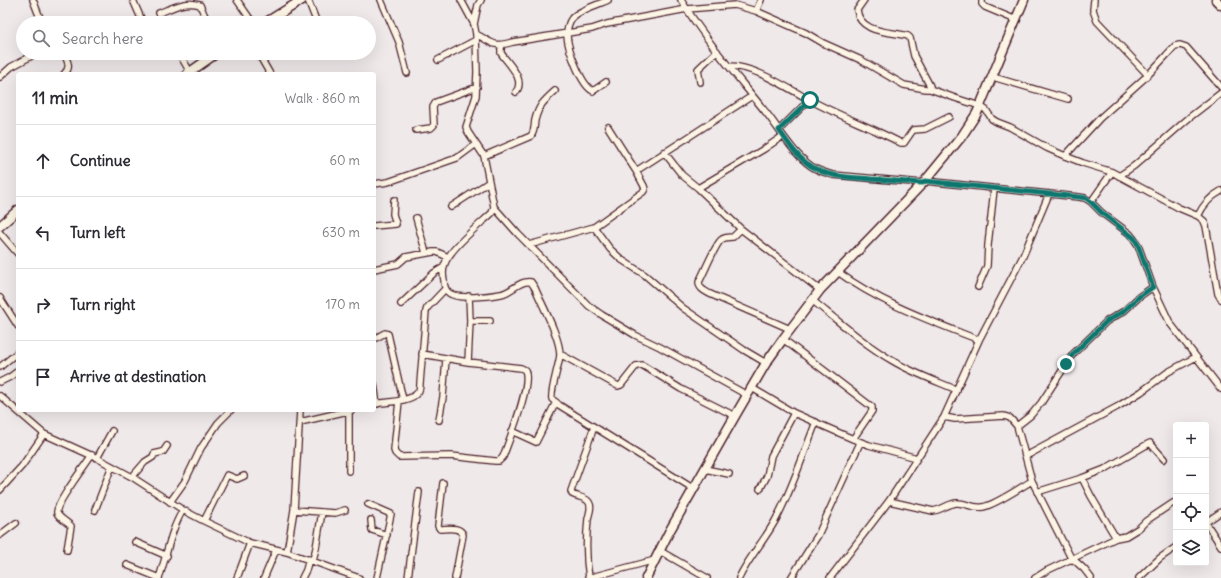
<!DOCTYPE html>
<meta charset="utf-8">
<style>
body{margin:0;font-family:Delius,sans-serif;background:#f2f2f3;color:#2b2b33}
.controls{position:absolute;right:12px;bottom:12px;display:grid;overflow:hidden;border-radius:4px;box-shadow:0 4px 16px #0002}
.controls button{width:36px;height:36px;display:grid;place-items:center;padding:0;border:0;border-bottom:1px solid #e1e1e2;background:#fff;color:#2b2b33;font:20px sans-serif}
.stop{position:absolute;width:12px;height:12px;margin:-9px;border:3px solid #0f766e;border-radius:50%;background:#fff}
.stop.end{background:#0f766e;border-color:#fff;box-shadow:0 1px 4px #0008}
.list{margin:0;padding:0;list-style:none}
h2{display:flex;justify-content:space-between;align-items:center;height:52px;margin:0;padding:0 16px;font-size:17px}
h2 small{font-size:13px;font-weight:400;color:#7c7c81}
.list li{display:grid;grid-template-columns:26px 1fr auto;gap:12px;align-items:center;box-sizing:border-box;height:72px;padding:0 16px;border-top:1px solid #e1e1e2}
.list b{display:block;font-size:15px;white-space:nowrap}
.list em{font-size:13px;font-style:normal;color:#7c7c81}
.icon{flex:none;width:22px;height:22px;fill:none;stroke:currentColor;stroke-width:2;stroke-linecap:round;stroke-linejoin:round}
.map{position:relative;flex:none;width:1221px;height:578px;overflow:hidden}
.search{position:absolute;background:#fff;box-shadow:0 4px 16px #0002;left:16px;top:16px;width:360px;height:44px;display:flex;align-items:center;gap:10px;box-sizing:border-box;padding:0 14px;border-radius:22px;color:#7c7c81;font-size:15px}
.panel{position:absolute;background:#fff;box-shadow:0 4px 16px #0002;left:16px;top:72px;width:360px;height:340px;border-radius:4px}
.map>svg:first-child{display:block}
</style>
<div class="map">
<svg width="1221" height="578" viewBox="0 0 1221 578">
<rect width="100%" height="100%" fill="#efe9ea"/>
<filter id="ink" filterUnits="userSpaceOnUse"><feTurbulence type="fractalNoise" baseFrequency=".025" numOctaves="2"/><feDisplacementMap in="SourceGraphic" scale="8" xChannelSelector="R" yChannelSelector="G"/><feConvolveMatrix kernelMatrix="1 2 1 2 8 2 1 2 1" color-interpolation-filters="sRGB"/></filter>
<g filter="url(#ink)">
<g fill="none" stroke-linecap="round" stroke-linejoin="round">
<defs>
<path id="street" d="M33 0 42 23
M133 0 143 23
M237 0 253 23
M308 0 317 23
M381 0 399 42 407 73
M461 0 474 24 476 34 477 72 476 96 466 127 468 132 484 156 494 207 492 213C479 225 458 242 449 256 444 263 442 272 444 280 444 285 445 290 449 293 458 300 490 296 501 294 512 292 519 280 531 282L535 288C542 305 560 337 560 355 559 365 550 392 552 399 554 401 557 403 559 405L694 489
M681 0C706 41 738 77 768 115 781 132 793 153 811 166 818 171 826 173 833 175L923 183
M982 0V4L985 7 1016 20
M1094 0 1093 10 1097 21 1148 75
M756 11 761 0
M159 13C172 8 186 0 200 5L208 23
M474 24 478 5 481 0
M476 34C493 43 493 48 513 42L592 29 607 24 687 9 735 5 756 11 806 33 823 43 861 60 904 85 926 89H930V86L914 56 910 38 908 36C891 31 860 34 857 10L864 0
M502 45 501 48V53C508 64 526 79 516 92
M64 53C67 61 72 67 64 74
M179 53 190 72
M258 53 270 74
M438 60 476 40
M729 66C755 66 787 88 810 100 839 116 871 127 901 143H904L913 130 925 129 949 117
M0 77 11 67 37 53
M993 77 1068 99
M606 82 593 91C581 85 568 49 567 36 567 30 568 23 572 18 579 10 598 5 608 0
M700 82 698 69 717 51
M930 89 955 98 980 106 986 110 992 119 997 122 1010 127 1047 148 1065 156 1083 163 1112 172 1179 208 1198 216 1204 221 1206 226 1218 294 1221 299
M416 130 431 128 434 125 433 107 436 102 477 87
M779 130 809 100
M664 152 682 175 698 188 741 229 820 290
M484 156 531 136C535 131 534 126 535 120 539 105 544 101 555 91
M1065 156 1100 118 1148 75 1175 46 1180 45 1186 47 1221 87
M636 171 752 96
M1119 176 1134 166 1190 117 1221 93
M925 181 1079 197 1085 198 1091 202 1102 213 1130 234 1134 239 1138 245 1153 287 1170 323 1221 389
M374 184 388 182 457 158 476 144
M698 188 764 149 783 136
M1091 202 1112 172
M451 207 489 182
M494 207 518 234 589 306 602 315 635 335 660 347 747 395
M1198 216C1203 205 1210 197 1221 191
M416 218 426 253
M374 226 396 224 393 214 394 200
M594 227 610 249 622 260 645 275 683 308 744 350 766 363
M741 229 733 237C729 237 724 237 721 240 715 245 704 273 699 282 699 289 705 291 710 294L790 329
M0 233 18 254
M529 245 594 227 643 192 645 189 644 186 636 171 608 127
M374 269 398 264 406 257 433 252H437L448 257
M838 272C880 303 931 321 979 340
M978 287 987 266 988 245 994 189
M0 298 18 326
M812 300C838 321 864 344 893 361 913 373 936 381 957 390
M401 304 434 273 444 267
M470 321H490
M374 339 385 333 388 334 403 400
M783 339 872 407V411L853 439
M560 354 618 386 621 385 636 366 642 365 681 389 735 416
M468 362 470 321 469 296
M0 367 18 352
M0 382 10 377 18 371
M374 384 377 404
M752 388 794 413 853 439 869 445 917 458
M0 396 44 434 97 458 132 477 183 510 204 521 250 543 287 552 359 578
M399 401 394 450 395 453 399 457 451 456 495 461H499L503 457C509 440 532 385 525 370L521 368 468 362 422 354
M374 404C385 402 412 402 418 392 420 390 420 386 420 383L426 311 427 308 445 289
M349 411V471
M944 417 955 419 1004 416 1010 418 1017 426 1032 481 1072 560
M439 420 443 397 446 359
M300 422 352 410
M1017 426 1031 415 1041 403 1073 354 1107 321 1124 311 1140 296 1153 287
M512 431 536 442 556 402
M1026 456 1117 407 1141 392 1168 372 1196 357
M97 458 112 431
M705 469 729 474
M132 477 145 462 153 457 154 454 163 452 167 446
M1082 478 1091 496 1116 538
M443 483 438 526 440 529C448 529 460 526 463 535L455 578
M760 489 767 476 771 456 794 413
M0 490 22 466 44 434
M1037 492 1082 478 1105 469 1148 444 1150 443 1164 459
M889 501 933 511C941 510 948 504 956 503 965 502 973 509 983 507 997 504 1019 488 1032 481
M170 502 185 481 201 448 218 423 231 410
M368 504 391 514 377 578
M95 510 112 466
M294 510 335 513 345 510
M371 520 372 530 387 535
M204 521 227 475 237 479 244 476
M1206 522 1221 512
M1206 523 1221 546
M0 535 16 523
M135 542 167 556
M67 550 71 526C67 522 59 518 57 513 54 506 86 464 92 455
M660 551 707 578
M287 552 294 510 300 410
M1073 559 1084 569 1091 578
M313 560 316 548 322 512
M127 565 159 578
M159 578C167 555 170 531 183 510
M237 578 250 543
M264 578 276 550
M302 578 306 570 309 559
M408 578 419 492
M588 578 655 560
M589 578C586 559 586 538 588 519 589 513 593 506 588 501 584 497 577 497 572 494L571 491 594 427
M739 578C749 557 764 541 775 521 792 490 803 455 816 422
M791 578 818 535 860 443
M830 578 889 501 944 417 979 340 1023 256 1049 194
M1035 578 1046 571 1116 538 1126 536 1139 528 1146 521 1173 503
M1139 578 1160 558 1176 547"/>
<path id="secondary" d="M1216 0 1221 5
M265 23 302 0
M187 74 217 53
M0 226 18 210
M646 578 669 532 735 416 766 363 783 339 820 290 925 181 962 136 977 113 1024 0"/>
</defs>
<use href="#street" stroke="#4a1f2b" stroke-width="8"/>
<use href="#secondary" stroke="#4a1f2b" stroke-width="11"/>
<use href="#street" stroke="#fcf5e5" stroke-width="5.5"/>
<use href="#secondary" stroke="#fcf5e5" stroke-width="8"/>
</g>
</g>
<g fill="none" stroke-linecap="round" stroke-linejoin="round" filter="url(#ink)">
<path stroke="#0f766e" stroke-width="5" d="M810 100 779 130C788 143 798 158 811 166 829 178 851 177 871 179 888 180 905 182 923 183L925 181 1079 197 1086 198 1091 202 1102 213 1134 238 1138 245 1153 287 1140 296 1124 311 1107 321 1073 354 1066 364"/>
</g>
</svg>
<div class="controls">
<button>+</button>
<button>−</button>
<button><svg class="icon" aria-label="locate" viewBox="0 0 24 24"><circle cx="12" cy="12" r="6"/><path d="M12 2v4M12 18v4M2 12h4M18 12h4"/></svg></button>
<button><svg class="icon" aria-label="layers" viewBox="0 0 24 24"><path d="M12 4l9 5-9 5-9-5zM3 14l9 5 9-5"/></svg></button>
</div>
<div class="stop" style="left:810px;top:100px"></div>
<div class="stop end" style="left:1066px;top:364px"></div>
<div class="search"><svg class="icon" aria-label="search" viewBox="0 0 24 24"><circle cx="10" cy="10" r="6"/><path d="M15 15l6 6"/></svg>Search here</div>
<section class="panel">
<h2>11 min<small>Walk · 860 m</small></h2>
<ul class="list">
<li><svg class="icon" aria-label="ahead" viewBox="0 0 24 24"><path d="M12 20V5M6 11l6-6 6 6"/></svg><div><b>Continue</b></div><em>60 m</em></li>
<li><svg class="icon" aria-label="left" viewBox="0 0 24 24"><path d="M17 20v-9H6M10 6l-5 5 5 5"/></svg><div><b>Turn left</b></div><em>630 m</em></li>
<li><svg class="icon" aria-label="right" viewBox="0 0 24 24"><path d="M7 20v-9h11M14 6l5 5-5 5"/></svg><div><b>Turn right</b></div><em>170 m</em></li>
<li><svg class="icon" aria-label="arrive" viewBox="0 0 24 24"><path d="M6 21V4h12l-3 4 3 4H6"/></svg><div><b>Arrive at destination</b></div></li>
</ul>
</section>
</div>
